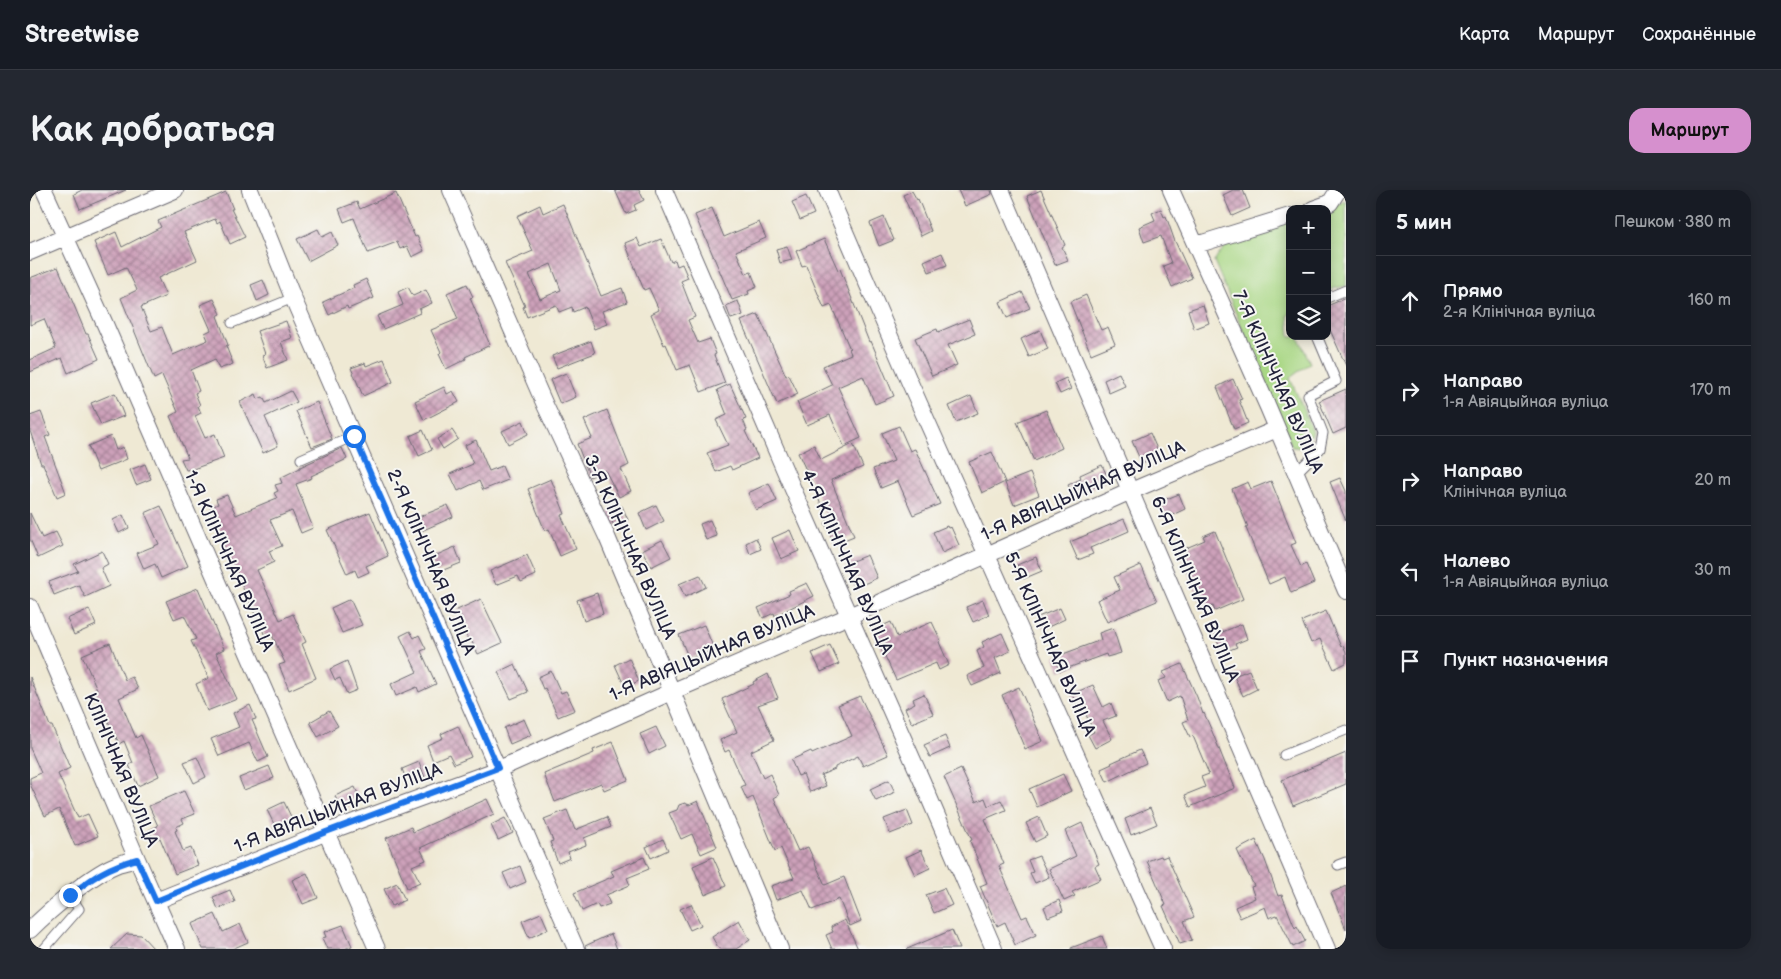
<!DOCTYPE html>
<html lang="ru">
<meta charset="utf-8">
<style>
body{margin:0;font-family:"Balsamiq Sans",sans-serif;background:#242831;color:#f1f3f6}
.controls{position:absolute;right:15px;top:15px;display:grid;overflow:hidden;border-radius:10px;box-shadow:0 2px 12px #0003}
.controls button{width:45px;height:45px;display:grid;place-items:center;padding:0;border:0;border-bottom:1px solid #363941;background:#171b24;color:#f1f3f6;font:25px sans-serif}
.stop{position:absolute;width:15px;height:15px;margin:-11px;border:4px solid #1a73e8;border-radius:50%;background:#fff}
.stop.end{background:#1a73e8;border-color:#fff;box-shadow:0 1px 5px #0008}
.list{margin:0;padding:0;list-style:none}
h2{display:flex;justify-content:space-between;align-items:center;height:65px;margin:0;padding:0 20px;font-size:21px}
h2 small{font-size:16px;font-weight:400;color:#9ea1a6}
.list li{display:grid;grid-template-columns:32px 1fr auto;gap:15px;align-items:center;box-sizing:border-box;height:90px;padding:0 20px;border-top:1px solid #363941}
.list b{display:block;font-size:19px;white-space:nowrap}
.list p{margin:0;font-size:16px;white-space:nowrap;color:#9ea1a6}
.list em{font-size:16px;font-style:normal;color:#9ea1a6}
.icon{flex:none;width:28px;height:28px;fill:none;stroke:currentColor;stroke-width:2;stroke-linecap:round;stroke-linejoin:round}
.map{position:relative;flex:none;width:1316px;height:759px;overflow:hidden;border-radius:15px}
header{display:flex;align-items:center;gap:30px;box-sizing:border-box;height:70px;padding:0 25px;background:#171b24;border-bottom:1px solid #363941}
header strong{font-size:24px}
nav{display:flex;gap:28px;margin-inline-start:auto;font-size:18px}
.intro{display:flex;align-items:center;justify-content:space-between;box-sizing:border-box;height:120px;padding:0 30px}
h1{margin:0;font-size:35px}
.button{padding:12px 22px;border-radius:15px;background:#d690ce;color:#111;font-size:18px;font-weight:700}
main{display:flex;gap:30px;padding:0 30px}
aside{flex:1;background:#171b24;border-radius:15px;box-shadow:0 2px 12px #0003}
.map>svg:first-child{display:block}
</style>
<header>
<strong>Streetwise</strong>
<nav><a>Карта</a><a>Маршрут</a><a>Сохранённые</a></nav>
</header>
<div class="intro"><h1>Как добраться</h1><a class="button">Маршрут</a></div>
<main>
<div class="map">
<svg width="1316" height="759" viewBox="0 0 1316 759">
<defs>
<pattern id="building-cross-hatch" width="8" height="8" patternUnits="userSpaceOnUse" patternTransform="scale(1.25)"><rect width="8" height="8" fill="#cda1ba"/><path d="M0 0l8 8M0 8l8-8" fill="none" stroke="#a68398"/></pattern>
</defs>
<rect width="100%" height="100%" fill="#f6f6f2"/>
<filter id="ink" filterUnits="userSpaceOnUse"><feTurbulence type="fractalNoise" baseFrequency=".02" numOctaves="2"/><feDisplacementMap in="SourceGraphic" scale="10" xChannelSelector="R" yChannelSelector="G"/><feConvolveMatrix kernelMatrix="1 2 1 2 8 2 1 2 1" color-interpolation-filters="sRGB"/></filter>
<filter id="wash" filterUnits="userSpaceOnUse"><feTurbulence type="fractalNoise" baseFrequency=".0096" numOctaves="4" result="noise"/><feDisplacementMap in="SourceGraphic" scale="20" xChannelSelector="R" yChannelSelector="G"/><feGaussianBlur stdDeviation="1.12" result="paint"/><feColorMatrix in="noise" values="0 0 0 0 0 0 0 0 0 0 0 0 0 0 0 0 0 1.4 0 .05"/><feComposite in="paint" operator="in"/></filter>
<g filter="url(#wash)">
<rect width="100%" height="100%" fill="#efe9d4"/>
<path fill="#a9d784" stroke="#667c60" d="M1316 11V96L1305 98 1297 102V19H1293Z
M1260 31V124L1258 125 1260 146H1268L1280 173 1260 188 1283 242 1273 258 1262 257 1184 71 1198 53Z"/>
<g id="blocks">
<path fill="url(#building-cross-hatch)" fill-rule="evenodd" d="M52 0H96L50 19 44 4Z
M585 0H609L614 10 604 15 606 20 596 24Z
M928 0H961L962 4 935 16Z
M1011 0 1035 55 1032 57 1038 70 1025 75 997 6Z
M1203 0H1213L1220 18 1202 26 1193 5Z
M882 1 887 10 888 9 901 41 891 46 873 5Z
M196 2 203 19H201L215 47 200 54 190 31 187 33 185 29 154 42 167 70 128 88 136 106 111 117 121 141 132 137 143 165 178 150 175 143 181 140 170 115 184 109 191 124 187 126 198 155 196 156 203 174 189 179 185 169 161 180 169 201 165 203 170 215 168 216 171 223 165 226 175 248 185 244 194 268 163 279 156 280 151 269 158 268 140 226 148 222 132 185 124 189 91 108 107 100 96 77 78 85 64 52 86 42 92 57 131 37 128 31Z
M366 3 385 47 387 46 394 61 382 67 377 56 370 59 367 52 338 63 324 28 314 32 309 19 327 12 330 19Z
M776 6 784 24 770 30 762 12Z
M533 14 571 106 592 98 597 112 572 121 577 134 564 139 555 117 543 122 542 117 529 122 526 115 497 127 493 117 495 116 475 73 503 61 487 26 510 15 513 23ZM521 74 531 100 510 109 499 84Z
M682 18 694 47 729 32 736 48 706 61 716 84 721 82 727 97 718 101 719 104 702 110 673 42H672L665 25Z
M1131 19 1134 27 1136 26 1144 49 1162 88 1142 97 1133 76 1141 73 1131 46 1114 52 1109 37 1125 30 1122 23Z
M854 27 864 50 849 56 840 33Z
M288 39 292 47 302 42 308 55 278 71 267 49Z
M607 48 611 57 631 49 641 72 645 70 647 76 652 74 658 88 651 91 665 127 658 130 668 153 680 149 686 164 684 165 695 193 671 202 660 175 647 180 636 154 634 155 621 124 629 120 619 98 614 100 595 53Z
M794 49 808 80 810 79 839 152 841 151 864 206 845 214 833 186 808 197 831 248 814 256 800 225 777 235 767 212 802 195 793 176 821 164 819 159H820L801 115 794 118 776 75 772 76 766 61Z
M757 56 762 70 750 73 746 59Z
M912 63 917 75 899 82 894 71Z
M28 77 56 144H58L69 169 38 183 32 168 0 182V170L26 158 14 129 0 135V88Z
M336 89 344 108 318 119 317 116 299 125 293 112 324 98 323 95Z
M233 90 239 105 227 111 221 95Z
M437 94 443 107 440 108 460 155 435 167 436 169 416 179 409 164 411 162 401 140 428 129 417 103Z
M378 97 383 106 396 100 402 113 389 119 390 123 353 139 347 126 373 115 368 102Z
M992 102 1000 118 977 128 970 112Z
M1056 105 1071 140 1078 137 1085 154 1061 164 1040 112Z
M1316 108V176L1297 133V116Z
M708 111 713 125 701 129 696 116Z
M1173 115 1179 133 1164 139 1158 120Z
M728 124 756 186 759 185 768 204 747 214 711 131Z
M939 129 945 144 918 155 927 175 902 186 885 148 907 139 908 142Z
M256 131 262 148 251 152 258 170 237 178 232 165 235 164 227 141Z
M1010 140 1018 159 999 167 991 149Z
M561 151 565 163 527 178 522 166Z
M354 169 363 192 333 206 321 178 335 173 336 176Z
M536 183 546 207 530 214 520 190Z
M1089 183 1095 196 1079 203 1074 190Z
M1036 188 1041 199 1030 204 1025 193Z
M1203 189 1212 209 1209 210 1218 233 1204 239 1187 197Z
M700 194 716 229 713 230 717 240 715 241 728 268 702 280 700 276 686 282 677 263 698 255 686 230 697 225 687 200Z
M414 197 417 204 423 201 429 212 394 230 385 211Z
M1316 199V238L1303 244 1289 211Z
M261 201 267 212 235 227 248 256 233 263 210 212 226 204 228 209 233 207 236 213Z
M85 203 94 226 71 235 61 213Z
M941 206 948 223 926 232 919 216Z
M287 212 302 249 282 257 266 221Z
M577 220 599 275 591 279 601 301 589 307 575 280 560 287 547 254 562 248 554 230Z
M1016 220 1032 258 1004 271 987 232Z
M11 222 20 245 15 247 36 303 27 307 13 274H11L0 241V226Z
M493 231 498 244 478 254 472 241Z
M869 236 880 261 885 259 910 314 883 325 868 291 851 298 843 279 864 271 852 243Z
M393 240 402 260 389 266 380 246Z
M422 240 428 249 413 259 407 249Z
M1120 243 1130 266 1112 274 1102 251Z
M81 246 86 260 93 257 97 269 68 281 58 256Z
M446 250 459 281 472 276 478 290 453 300 449 291 428 301 420 284 443 274 435 255Z
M823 254 833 277 801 290 824 346 804 354 795 333 798 332 785 299 768 263 784 255 791 270Z
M312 258 317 269 281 286 282 288 266 294 283 338 271 343 262 321 240 330 252 356 239 361 244 372 227 380 250 430 263 424 276 452 272 454 286 488 259 500 249 475 255 473 242 445 236 448 193 355 196 353 180 318 188 314 186 309 197 305 206 325 247 308 244 303 248 301 245 295 252 293 250 288 270 278V277Z
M962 262 975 292 952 303 939 272Z
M115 274 121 289 106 295 100 280Z
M1072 275 1079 290 1044 306 1038 295 1051 289 1050 285Z
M1000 283 1009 305 984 315 975 293Z
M1310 288 1316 301V331L1300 292Z
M521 289 535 324 531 325 546 359 530 366 519 339 515 341 498 299Z
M1241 291 1266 353 1261 355 1271 377 1276 374 1284 393 1261 403 1255 387 1239 394 1216 338 1218 337 1202 299 1218 292 1221 299Z
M739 293 747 311 726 320 718 303Z
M1149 304 1155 319 1136 328 1129 312Z
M418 315 423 327 389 342 384 329Z
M626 315 634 331 616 340 609 323Z
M131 316 158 376 131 388 125 374 114 379 107 363 129 354 115 323Z
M592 316 598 330 584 336 578 322Z
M340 322 358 366 336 376 339 382 328 387 325 380 317 384 297 340Z
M0 323 12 348 26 342 33 356 8 368 0 349Z
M93 325 99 338 89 343 83 330Z
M1094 329 1099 341 1060 358 1063 364 1048 370 1040 352Z
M680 330 687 346 676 350 670 334Z
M917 336 918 338 921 337 929 355 912 363 903 342Z
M760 340 769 361 751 369 742 348Z
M1185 341 1213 409 1185 421 1183 416 1174 420 1149 361 1175 350 1173 346Z
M726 348 731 359 720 364 716 353Z
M632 350 641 367 621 377 612 360Z
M425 357 431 373 406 383 400 368Z
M72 361 78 374 71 378 79 396 55 407 49 395 24 405 19 392 48 381 44 374Z
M497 365 506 385 491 392 488 386 466 395 460 381Z
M837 365 847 388 825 398 815 374Z
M1006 367 1012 381 993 389 987 375Z
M1111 375 1127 411 1077 432 1067 410 1090 400 1084 387Z
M670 385 676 397 655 407 649 394Z
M777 393 784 406 745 426 744 423 733 428 728 418 760 404 759 401Z
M168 398 194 459 186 463 207 509 177 521 166 494 179 488 161 451 166 449 154 425 144 429 136 411Z
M567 403 573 424 554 431 547 410Z
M320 409 332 435 312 443 301 418Z
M451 409 472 453 448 464 441 450 439 451 430 433 433 432 427 420Z
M953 410 959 425 943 432 936 417Z
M1030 418 1035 429 1014 439 1008 427Z
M59 419 66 435 44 445 37 429Z
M1296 421 1311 457 1313 455 1316 462V473L1304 479 1290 449 1281 453 1272 431Z
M861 432 867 447 902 432 911 451 909 452 919 475 909 480 906 473 866 490 843 440Z
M1212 434 1217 449 1205 454 1207 457 1192 463 1185 445Z
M674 435 684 459 659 469 649 445Z
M1083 438 1091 463 1077 467 1076 464 1030 481 1025 467 1071 450 1069 443Z
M380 441 384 448 389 445 396 459 391 461 406 494 389 502 387 497 366 506 361 494 387 482 370 446Z
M972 443 980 461 965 468 971 483 942 496 937 486 954 478 947 461 954 457 952 452Z
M80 453 95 490 102 487 108 499 89 508 106 548 111 545 129 586 108 596 99 575 103 573 94 551 89 554 83 540H82L64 500 67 499 52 465Z
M800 455 809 474 791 482 782 463Z
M599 468 609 491 595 497 585 475Z
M317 471 327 500 317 504 310 488 305 490 300 479Z
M485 474 498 502 481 509 468 482Z
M1152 474 1167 507 1173 524 1174 523 1181 539 1205 598 1160 617 1155 605 1175 597 1171 587 1179 584 1163 546 1160 547 1153 532 1158 530 1150 506 1137 512 1128 491 1136 488 1133 482Z
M1219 480 1227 499 1213 506 1204 486Z
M521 481 531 503 536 501 545 520 528 527 515 498 513 499 508 487Z
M738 484 748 508 728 515 744 550 721 561 733 588 740 584 749 605 744 608 768 661 778 657 795 695 814 687 831 731 820 736 809 709 782 720 773 700 746 710 741 696 764 688 751 658 745 661 723 607 717 610 711 597 715 595 699 560 695 562 690 550 707 542 692 509 724 494 723 492Z
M0 487 20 536H22L40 578 28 584 48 628 58 624 68 646 45 656 29 619 15 626 0 594V588L11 583 0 558Z
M1063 495 1073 517 1081 513 1086 526 1073 531 1082 549 1065 558 1058 545 1064 542 1051 514 1047 515 1042 504Z
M989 497 1013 551 995 559 972 505Z
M894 504 903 524 882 533 875 518 885 513 883 509Z
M830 506 858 565 833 576 828 566 805 577V579L791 585 796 596 780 602 773 584 768 586 761 570 781 561 782 564 822 546 808 515Z
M220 515 226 529 222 530 238 567 228 572 219 553 189 566 181 549 209 537 203 523Z
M299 521 308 536 288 547 280 532Z
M494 529 501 545 480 554 474 538Z
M428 536 441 567 424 574 419 564 403 571 397 555 413 548 411 544Z
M626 537 635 556 619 564 610 544Z
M915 546 920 558 900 567 894 555Z
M583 552 598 590 574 600 571 593 525 612 514 584 564 563 563 560Z
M1110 560 1116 573 1077 592 1071 579 1082 574 1081 573Z
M1316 563V594L1263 616 1252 590Z
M167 567 176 587 164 593 154 572Z
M389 572 395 587 378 594 372 579Z
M239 576 244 588 214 600 209 588Z
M931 579 946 612 955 608 958 616 971 610 976 620 955 629 974 674 969 676 992 728 997 726 1006 745 985 755 975 732 967 736 950 696 957 693 940 651 942 650 914 587Z
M1033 584 1041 601 1007 617 999 599Z
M859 590 865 602 846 611 840 599Z
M325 597 331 611 311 620 305 606Z
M154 601 165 624 152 629 154 633 146 637 147 640 145 641 153 661 161 658 168 675 145 684 130 648 124 650 119 640 128 636 119 616Z
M457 609 464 624 390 658 396 670 382 676 390 692 377 698 356 648 381 637 383 642Z
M668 611 687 657 671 664 662 644 651 649 639 623 647 620 649 615 655 613 659 615Z
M254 612 264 633 247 640 237 620Z
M1120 618 1127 634 1101 645 1095 629Z
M537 620 545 640 577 627 581 637 554 648 556 655 538 662 540 668 528 673 520 652 523 651 514 629Z
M877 620 883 635 860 644 854 629Z
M1009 627 1017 646 1005 652 996 633Z
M475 628 483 643 468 650 461 635Z
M1052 633 1069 674 1065 676 1071 689 1042 702 1045 706 1034 711 1019 679 1046 666 1035 641Z
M633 649 638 660 621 668 616 657Z
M1226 650 1235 670 1248 706 1252 705 1265 738 1267 736 1275 751 1263 757 1247 725 1239 728 1235 717 1210 728 1205 717 1225 708 1221 697 1224 696 1207 660Z
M891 660 900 678 885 685 876 667Z
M1009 666 1019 687 1005 693 1000 683 1003 682 998 670Z
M1131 666 1132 668 1137 666 1164 727 1154 731 1162 750 1150 754 1133 716 1136 715 1117 671Z
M614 667 619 679 597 688 600 695 576 705 580 714 569 718 567 714 552 721 544 703 584 686 581 681Z
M683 667 696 696 675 705 663 676Z
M490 676 496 692 480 699 473 683Z
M277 683 288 708 273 714 262 690Z
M367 693 375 710 362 716 354 699Z
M1316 696V739L1301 703Z
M914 698 922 715 904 723 896 705Z
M200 700 205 712 188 719 183 707Z
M1029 710 1033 721 1018 727 1014 717Z
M661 714 671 735 660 740 650 719Z
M511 723 518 739 499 748 492 731Z
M185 724 193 742 210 734 218 752 202 759H173L162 734Z
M709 730 720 750 706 759H689L682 747Z
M815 730 828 759H802L796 745 803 742 801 737Z
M313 735 322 756 314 759H297L292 748 296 747 294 742Z
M922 740 930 759H877Z
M97 744 111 745 124 759H81Z
M581 744 587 759H556L555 756Z
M1072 746 1077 759H1041V758Z"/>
</g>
</g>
<g filter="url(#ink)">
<use href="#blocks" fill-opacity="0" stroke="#6a6871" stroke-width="1"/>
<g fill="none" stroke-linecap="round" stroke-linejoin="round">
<defs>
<path id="service" d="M1297 108 1316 100
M202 133 263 108
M271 269 324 246
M1266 283 1290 259 1293 243 1278 205 1306 191 1287 146
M1254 565 1316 540
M1308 675 1316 672
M14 759 49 719 40 705"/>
<path id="minor" d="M14 0 74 132 347 759
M220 0 263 108 546 759
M421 0 515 215 577 347 750 759
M634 0 762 297 892 591 964 759
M797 0 880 193 1133 759
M971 0 1297 759
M1141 0 1238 217 1316 401
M1283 19 1300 13 1307 2V0
M1166 55 1260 26
M0 62 145 0
M0 417 107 669 147 759
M126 711 297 642 469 579 641 502 819 426 1101 301 1247 239
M0 740C19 721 63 683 88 674 94 672 100 671 107 669"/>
</defs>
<use href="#service" stroke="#6a6871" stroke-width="11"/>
<use href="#minor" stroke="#6a6871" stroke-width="18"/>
<use href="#service" stroke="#fff" stroke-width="9"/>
<use href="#minor" stroke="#fff" stroke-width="16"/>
</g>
</g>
<g fill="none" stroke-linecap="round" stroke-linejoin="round" filter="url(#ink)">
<path stroke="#1a73e8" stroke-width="6" d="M40 705C64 687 77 677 107 669L126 711 296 642 468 578 324 246"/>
</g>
<g text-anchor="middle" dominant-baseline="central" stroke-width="4" stroke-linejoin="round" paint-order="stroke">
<g font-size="18" fill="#22223b" stroke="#f6f6f2">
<text transform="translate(1248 192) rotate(66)">7-Я КЛІНІЧНАЯ ВУЛІЦА</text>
<text transform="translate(1053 301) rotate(-24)">1-Я АВІЯЦЫЙНАЯ ВУЛІЦА</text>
<text transform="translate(600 357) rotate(66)">3-Я КЛІНІЧНАЯ ВУЛІЦА</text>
<text transform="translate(199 371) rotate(66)">1-Я КЛІНІЧНАЯ ВУЛІЦА</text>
<text transform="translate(401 372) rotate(67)">2-Я КЛІНІЧНАЯ ВУЛІЦА</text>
<text transform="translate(817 372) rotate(66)">4-Я КЛІНІЧНАЯ ВУЛІЦА</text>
<text transform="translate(1165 399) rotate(67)">6-Я КЛІНІЧНАЯ ВУЛІЦА</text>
<text transform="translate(1020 454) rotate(66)">5-Я КЛІНІЧНАЯ ВУЛІЦА</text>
<text transform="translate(682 463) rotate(-23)">1-Я АВІЯЦЫЙНАЯ ВУЛІЦА</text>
<text transform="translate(91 580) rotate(67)">КЛІНІЧНАЯ ВУЛІЦА</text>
<text transform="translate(308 618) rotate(-21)">1-Я АВІЯЦЫЙНАЯ ВУЛІЦА</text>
</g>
</g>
</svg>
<div class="controls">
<button>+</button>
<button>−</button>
<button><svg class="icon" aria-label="layers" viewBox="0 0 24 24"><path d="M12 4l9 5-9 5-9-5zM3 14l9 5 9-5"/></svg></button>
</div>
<div class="stop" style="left:324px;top:246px"></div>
<div class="stop end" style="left:40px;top:705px"></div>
</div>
<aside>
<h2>5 мин<small>Пешком · 380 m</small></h2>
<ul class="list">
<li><svg class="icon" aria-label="ahead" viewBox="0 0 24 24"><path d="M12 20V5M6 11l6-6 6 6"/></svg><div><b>Прямо</b><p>2-я Клінічная вуліца</p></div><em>160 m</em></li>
<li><svg class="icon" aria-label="right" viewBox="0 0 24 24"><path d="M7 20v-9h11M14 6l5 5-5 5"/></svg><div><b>Направо</b><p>1-я Авіяцыйная вуліца</p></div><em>170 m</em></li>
<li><svg class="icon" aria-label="right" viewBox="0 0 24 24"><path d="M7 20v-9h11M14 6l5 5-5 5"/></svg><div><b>Направо</b><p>Клінічная вуліца</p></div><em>20 m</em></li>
<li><svg class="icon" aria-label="left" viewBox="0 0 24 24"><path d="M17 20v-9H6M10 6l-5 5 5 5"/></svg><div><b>Налево</b><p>1-я Авіяцыйная вуліца</p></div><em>30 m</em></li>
<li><svg class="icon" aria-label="arrive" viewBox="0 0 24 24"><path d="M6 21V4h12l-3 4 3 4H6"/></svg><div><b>Пункт назначения</b></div></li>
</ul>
</aside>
</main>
